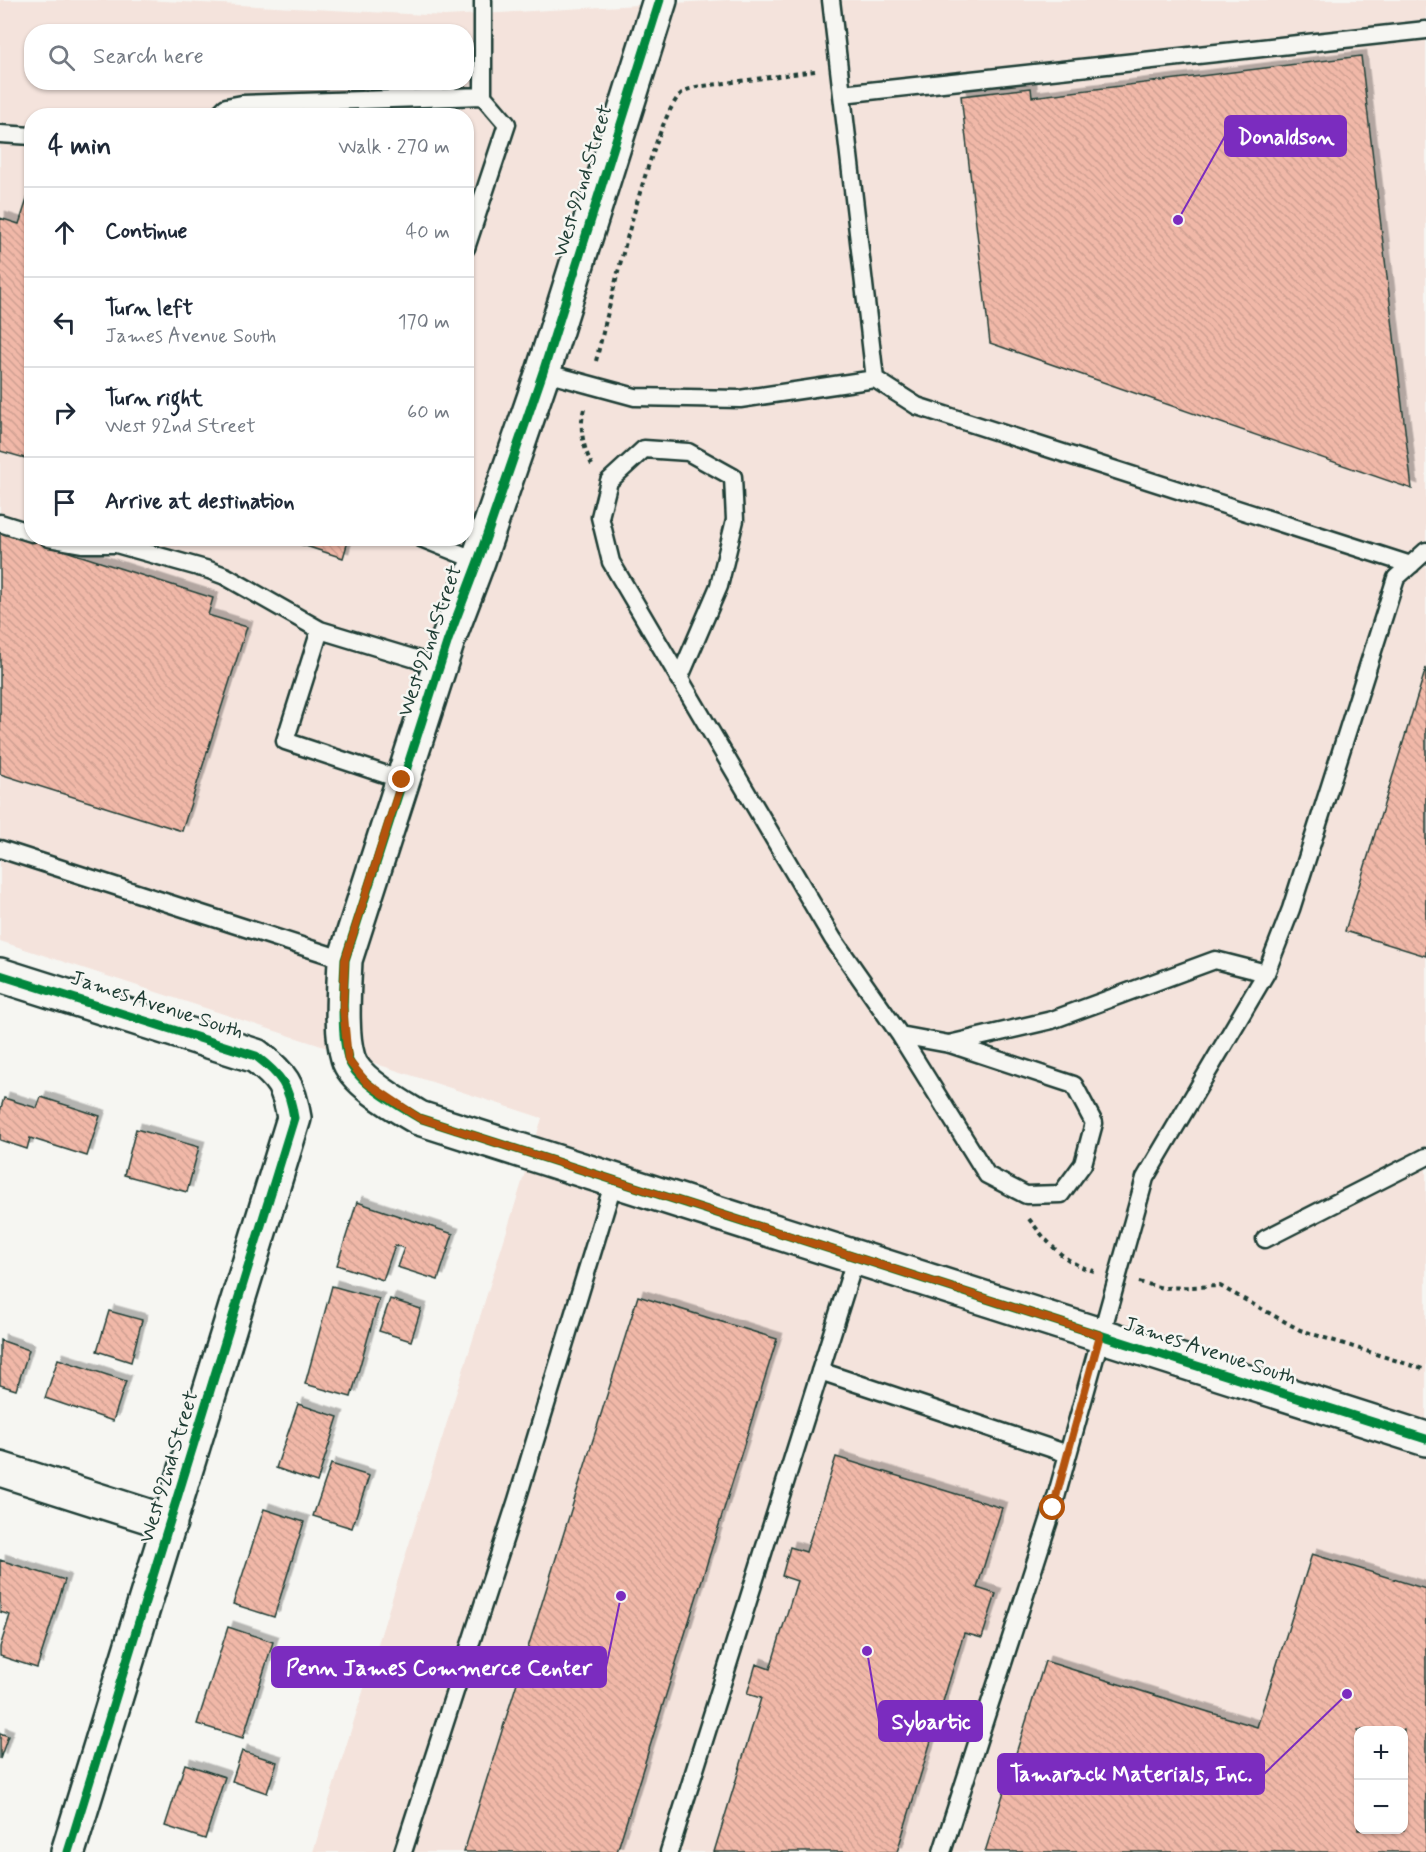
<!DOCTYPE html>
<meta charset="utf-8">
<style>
body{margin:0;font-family:Mynerve,sans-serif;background:#f2f2f3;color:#1f2937}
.controls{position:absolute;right:18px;bottom:18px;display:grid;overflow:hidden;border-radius:12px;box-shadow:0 2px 4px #0004}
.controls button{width:54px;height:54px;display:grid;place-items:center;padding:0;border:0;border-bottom:2px solid #e0e1e3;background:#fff;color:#1f2937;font:30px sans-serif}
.stop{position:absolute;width:18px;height:18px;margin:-14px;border:4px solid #b45309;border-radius:50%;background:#fff}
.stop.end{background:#b45309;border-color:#fff;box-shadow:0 2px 6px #0008}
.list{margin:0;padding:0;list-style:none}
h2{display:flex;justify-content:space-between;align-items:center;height:78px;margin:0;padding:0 24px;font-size:26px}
h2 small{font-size:20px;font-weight:400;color:#747a83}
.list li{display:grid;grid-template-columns:39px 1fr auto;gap:18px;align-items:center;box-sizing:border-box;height:90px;padding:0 24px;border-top:2px solid #e0e1e3}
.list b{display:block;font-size:22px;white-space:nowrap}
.list p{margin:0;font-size:20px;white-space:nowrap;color:#747a83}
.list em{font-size:20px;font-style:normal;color:#747a83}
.icon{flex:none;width:33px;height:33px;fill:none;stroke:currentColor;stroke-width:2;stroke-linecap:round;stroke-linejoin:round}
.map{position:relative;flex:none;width:1426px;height:1852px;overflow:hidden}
.search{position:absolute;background:#fff;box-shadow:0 2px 4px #0004;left:24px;top:24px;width:450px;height:66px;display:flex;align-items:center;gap:15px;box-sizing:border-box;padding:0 21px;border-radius:24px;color:#747a83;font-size:22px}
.panel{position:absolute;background:#fff;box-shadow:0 2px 4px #0004;left:24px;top:108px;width:450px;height:438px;border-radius:24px}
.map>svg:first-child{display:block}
</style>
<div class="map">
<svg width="1426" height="1852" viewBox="0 0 1426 1852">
<defs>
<pattern id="building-back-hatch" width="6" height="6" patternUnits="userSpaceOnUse" patternTransform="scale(1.5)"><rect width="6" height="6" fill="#f1b8a8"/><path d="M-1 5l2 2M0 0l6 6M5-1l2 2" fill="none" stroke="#ce9f91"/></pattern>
<filter id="shadow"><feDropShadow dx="5.5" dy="-5.5" stdDeviation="0" flood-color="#0004"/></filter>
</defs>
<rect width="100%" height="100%" fill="#f6f6f2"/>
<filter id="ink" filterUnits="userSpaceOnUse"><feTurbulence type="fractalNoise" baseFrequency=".0167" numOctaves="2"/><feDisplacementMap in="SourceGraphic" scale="12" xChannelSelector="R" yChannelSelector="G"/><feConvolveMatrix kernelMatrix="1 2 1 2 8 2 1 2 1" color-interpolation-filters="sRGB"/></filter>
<g filter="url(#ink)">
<path fill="#f4e3dc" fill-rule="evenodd" d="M0 0H145L445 16 727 0H1426V1852H313L542 1118 0 941ZM32 32H466V82H32ZM32 116H466V538H32ZM1358 1730H1404V1830H1358Z"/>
<path fill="url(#building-back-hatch)" stroke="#1f3d34" stroke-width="1.5" fill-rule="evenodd" filter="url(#shadow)" d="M1361 56 1412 489 990 343 961 96 1031 88 1032 97Z
M32 184V460L0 451V218L19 224Z
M0 530 213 598 208 615 247 627 182 831 0 774Z
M281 538H349L343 558Z
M1426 668V956L1345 931Z
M41 1097 100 1116 87 1156 30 1138 27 1149 0 1140V1111L4 1098 37 1108Z
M136 1129 199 1147 187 1192 124 1175Z
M357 1202 453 1234 438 1280 397 1267 404 1248 395 1245 383 1280 337 1265Z
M332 1286 379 1299 351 1397 305 1384Z
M638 1296 777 1339 617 1852H464Z
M390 1299 421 1309 411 1341 379 1331Z
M109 1311 142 1320 131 1362 97 1351Z
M0 1340 29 1350 16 1390 0 1385Z
M58 1359 126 1381 113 1421 45 1398Z
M298 1404 338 1417 317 1482 276 1468Z
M836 1457 1002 1508 977 1588 996 1594 982 1638 964 1633 897 1852H714L761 1698 747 1694 756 1664 770 1669 797 1581 782 1576 790 1547 806 1552Z
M331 1464 369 1476 352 1528 313 1516Z
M264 1509 304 1522 274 1617 233 1604Z
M1312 1554 1426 1589V1852H985L1045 1661 1257 1727ZM1358 1730H1404V1830H1358Z
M0 1560 65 1580 37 1668 0 1656V1647L10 1615 0 1612Z
M228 1627 273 1642 243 1738 197 1724Z
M0 1733 8 1736 0 1759Z
M242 1751 277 1762 267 1793 232 1781Z
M185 1764 225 1777 205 1839 165 1826Z"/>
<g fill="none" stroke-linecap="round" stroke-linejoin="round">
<defs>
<path id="lane" d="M831 0 875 379 917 406 1411 565
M842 94 1426 30
M217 116 226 107 242 104 483 96
M0 134 32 136
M466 248 507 124 483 96V0
M543 372 635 397 740 399 875 379
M0 523 32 533
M49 538 83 544H116L209 570 225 576 320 630
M421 538 478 561
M679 679 719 586 735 520 733 477 688 452 644 449 609 481 600 517 611 562 833 939 900 1035 949 1044 1052 1020 1215 960 1266 973
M402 780 285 741 320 630 439 666
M0 849 345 960
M900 1035 987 1175 1026 1195 1061 1194 1083 1164 1094 1123 1074 1085 950 1044
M1265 1239 1426 1157
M820 1371 1068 1454
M403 1852 517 1500 614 1181
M669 1852 856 1257
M942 1852 1053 1508 1145 1178 1266 973 1291 909 1396 578 1426 551"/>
<path id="street" d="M0 975 256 1056C282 1076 289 1086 294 1118L68 1852
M0 1469 170 1523"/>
<path id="secondary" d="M660 0 543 372 478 561 448 640 345 960C344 987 340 1032 348 1058 354 1081 399 1106 419 1118L1426 1439"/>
</defs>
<use href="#lane" stroke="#1f3d34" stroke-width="21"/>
<use href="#street" stroke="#1f3d34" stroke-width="38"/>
<use href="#secondary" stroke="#1f3d34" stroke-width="38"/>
<path stroke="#1f3d34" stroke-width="4" stroke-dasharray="4.5 4.5" stroke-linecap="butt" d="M596 361C607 317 654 112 683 92 686 89 693 89 696 87L815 71
M584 409C579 429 583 447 592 465
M1029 1219C1047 1242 1065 1264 1094 1271
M1139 1282 1163 1288 1220 1286 1300 1330 1426 1370"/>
<use href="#lane" stroke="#f6f6f2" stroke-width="16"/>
<use href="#street" stroke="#f6f6f2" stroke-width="33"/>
<use href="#secondary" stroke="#f6f6f2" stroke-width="33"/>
<defs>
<path id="cycleway" d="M660 0 543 372 478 561 448 640 345 960C344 987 340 1032 348 1058 354 1081 399 1106 419 1118L1426 1439
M0 975 256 1056C282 1076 289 1086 294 1118L68 1852"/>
</defs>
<use href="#cycleway" stroke="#f6f6f2" stroke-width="13"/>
<use href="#cycleway" stroke="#00873e" stroke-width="9"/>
</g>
</g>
<g fill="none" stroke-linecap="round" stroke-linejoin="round" filter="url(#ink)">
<path stroke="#b45309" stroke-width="8" d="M402 780 345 960 343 1006 348 1060 367 1083 419 1118 1100 1335 1053 1508"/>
</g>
<g text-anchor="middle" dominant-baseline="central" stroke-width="5" stroke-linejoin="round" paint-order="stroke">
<g font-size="21" fill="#1f3d34" stroke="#f6f6f2">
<text transform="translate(583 181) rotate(-73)">West 92nd Street</text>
<text transform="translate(430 641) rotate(-71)">West 92nd Street</text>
<text transform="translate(157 1005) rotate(18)">James Avenue South</text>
<text transform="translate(1210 1351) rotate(18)">James Avenue South</text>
<text transform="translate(169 1467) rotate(-73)">West 92nd Street</text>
</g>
</g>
<path fill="none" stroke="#7b2cbf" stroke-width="2" d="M1178 220L1225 136M621 1596L606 1667M867 1651L879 1721M1347 1694L1264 1774"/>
<g fill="#7b2cbf" stroke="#f6f6f2" stroke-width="2">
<circle cx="1178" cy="220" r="6"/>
<circle cx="621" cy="1596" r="6"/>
<circle cx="867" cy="1651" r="6"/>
<circle cx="1347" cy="1694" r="6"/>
</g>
<g fill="#7b2cbf" stroke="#7b2cbf" stroke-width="2">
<rect x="1225" y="116" width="121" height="40" rx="6"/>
<rect x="272" y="1647" width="334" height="40" rx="6"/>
<rect x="879" y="1701" width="103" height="40" rx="6"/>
<rect x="998" y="1754" width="266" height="40" rx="6"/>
</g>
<g font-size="22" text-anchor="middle" font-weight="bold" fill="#fff">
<text x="1286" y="144">Donaldson</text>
<text x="439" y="1675">Penn James Commerce Center</text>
<text x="931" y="1729">Sybartic</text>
<text x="1131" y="1781">Tamarack Materials, Inc.</text>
</g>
</svg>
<div class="controls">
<button>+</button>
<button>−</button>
</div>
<div class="stop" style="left:1053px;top:1508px"></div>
<div class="stop end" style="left:402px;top:780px"></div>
<div class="search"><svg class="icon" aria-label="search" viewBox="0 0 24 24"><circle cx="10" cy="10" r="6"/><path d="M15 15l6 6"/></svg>Search here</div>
<section class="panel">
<h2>4 min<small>Walk · 270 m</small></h2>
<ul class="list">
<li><svg class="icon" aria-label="ahead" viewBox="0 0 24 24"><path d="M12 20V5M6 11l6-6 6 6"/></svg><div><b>Continue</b></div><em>40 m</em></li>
<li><svg class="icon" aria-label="left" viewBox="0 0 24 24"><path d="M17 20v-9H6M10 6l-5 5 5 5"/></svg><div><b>Turn left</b><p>James Avenue South</p></div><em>170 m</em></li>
<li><svg class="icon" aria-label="right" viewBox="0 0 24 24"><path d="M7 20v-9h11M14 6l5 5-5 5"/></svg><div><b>Turn right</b><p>West 92nd Street</p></div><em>60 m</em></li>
<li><svg class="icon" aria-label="arrive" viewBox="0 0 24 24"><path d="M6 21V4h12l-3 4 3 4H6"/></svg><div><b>Arrive at destination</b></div></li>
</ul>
</section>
</div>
